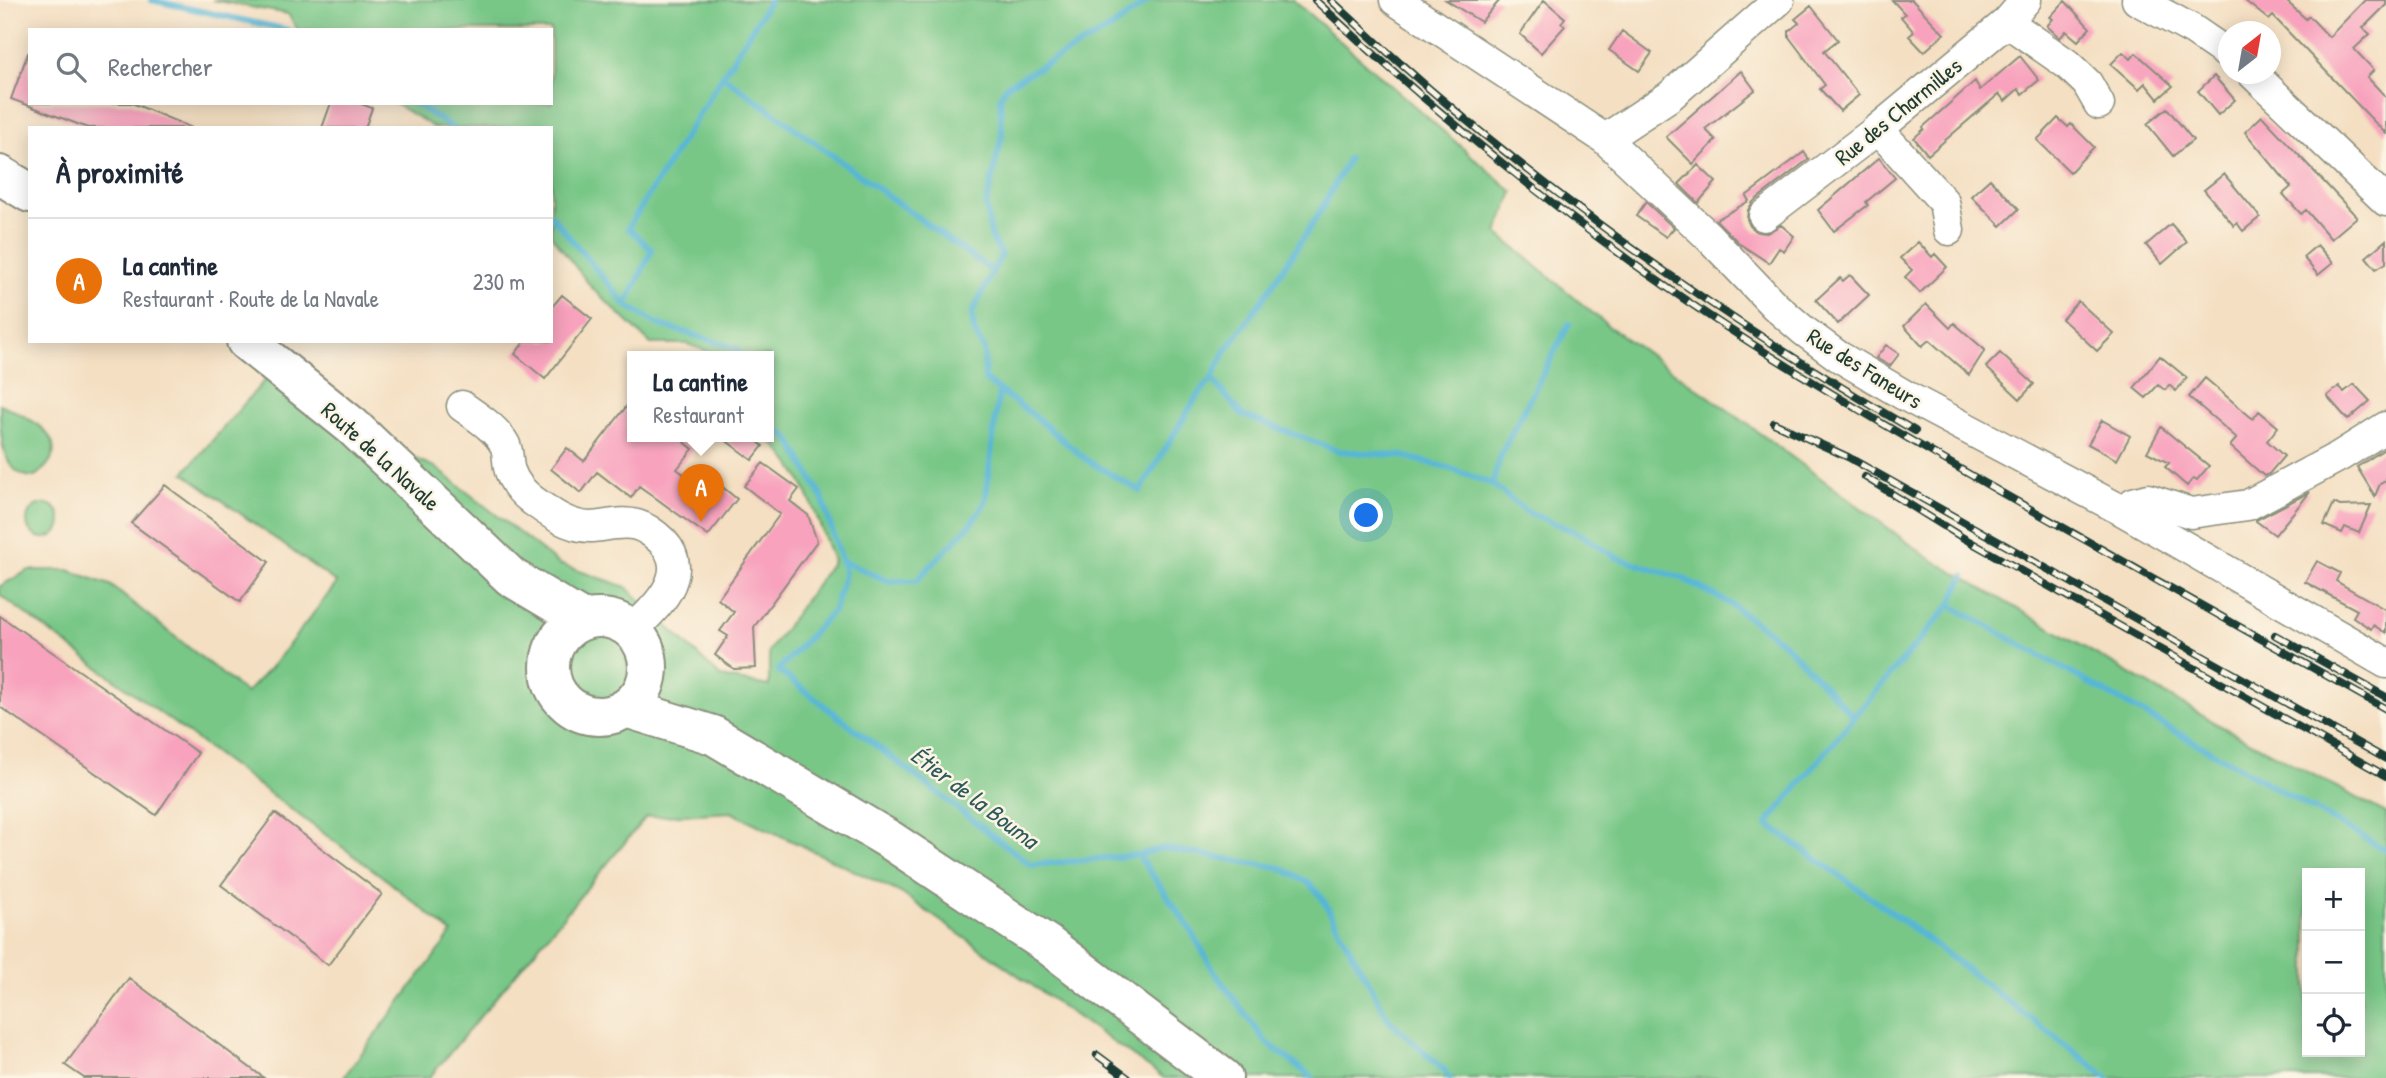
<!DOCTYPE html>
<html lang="fr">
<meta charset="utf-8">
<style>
body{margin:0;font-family:"Patrick Hand",sans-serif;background:#f2f2f3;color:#1f2937}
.controls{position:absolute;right:21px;bottom:21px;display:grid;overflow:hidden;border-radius:0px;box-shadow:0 4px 18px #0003}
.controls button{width:63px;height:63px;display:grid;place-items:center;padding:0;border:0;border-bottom:2px solid #e0e1e3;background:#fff;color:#1f2937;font:35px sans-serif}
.compass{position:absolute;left:2218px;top:21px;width:63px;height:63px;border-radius:50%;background:#fff;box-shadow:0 4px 18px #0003;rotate:31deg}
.you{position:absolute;left:1367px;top:516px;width:24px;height:24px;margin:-18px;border:5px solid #fff;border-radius:50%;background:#1a73e8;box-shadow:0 0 0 10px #1a73e833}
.badge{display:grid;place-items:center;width:46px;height:46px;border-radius:50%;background:#1f6fb2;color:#fff;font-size:23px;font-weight:700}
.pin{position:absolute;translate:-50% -58px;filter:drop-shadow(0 2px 4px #0008)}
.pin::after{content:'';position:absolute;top:37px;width:24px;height:21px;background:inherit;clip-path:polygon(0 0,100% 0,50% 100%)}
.popup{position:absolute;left:627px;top:351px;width:147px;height:91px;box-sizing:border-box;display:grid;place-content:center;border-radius:0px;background:#fff;filter:drop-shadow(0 2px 5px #0005);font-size:23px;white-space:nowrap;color:#747a83}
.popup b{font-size:26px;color:#1f2937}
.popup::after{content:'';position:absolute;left:50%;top:100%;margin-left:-14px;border:14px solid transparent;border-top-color:#fff}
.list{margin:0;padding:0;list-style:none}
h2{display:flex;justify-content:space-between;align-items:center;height:91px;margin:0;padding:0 28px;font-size:30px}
h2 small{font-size:23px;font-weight:400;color:#747a83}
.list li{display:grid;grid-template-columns:46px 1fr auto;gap:21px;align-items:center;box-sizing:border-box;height:126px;padding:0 28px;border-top:2px solid #e0e1e3}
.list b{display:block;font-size:26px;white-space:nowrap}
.list p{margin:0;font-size:23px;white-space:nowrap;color:#747a83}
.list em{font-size:23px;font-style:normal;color:#747a83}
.icon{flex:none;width:38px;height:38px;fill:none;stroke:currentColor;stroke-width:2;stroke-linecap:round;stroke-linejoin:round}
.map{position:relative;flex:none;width:2386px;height:1078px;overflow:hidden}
.search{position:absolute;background:#fff;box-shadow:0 4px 18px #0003;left:28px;top:28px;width:525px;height:77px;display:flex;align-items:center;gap:18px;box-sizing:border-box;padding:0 24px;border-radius:0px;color:#747a83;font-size:26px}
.panel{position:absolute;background:#fff;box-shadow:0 4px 18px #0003;left:28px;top:126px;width:525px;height:217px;border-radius:0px}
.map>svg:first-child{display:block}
</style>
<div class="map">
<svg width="2386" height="1078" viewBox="0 0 2386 1078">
<rect width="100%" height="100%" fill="#fcf5e5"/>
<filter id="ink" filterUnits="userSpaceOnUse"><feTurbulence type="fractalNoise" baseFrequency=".0143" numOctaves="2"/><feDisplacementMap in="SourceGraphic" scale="14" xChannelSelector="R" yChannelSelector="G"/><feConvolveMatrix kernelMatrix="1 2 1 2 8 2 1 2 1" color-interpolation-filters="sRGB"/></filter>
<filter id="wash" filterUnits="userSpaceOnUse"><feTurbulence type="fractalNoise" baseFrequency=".00686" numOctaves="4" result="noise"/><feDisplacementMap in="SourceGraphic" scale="28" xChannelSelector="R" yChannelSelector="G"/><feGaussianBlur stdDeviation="1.57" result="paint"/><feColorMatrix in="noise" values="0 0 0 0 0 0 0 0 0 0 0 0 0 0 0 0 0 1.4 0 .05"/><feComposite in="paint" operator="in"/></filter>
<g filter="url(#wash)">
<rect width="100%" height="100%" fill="#f4dfc2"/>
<path fill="#78c787" stroke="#4c825e" stroke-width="2" fill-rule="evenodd" d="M212 0H1293L1513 192 1497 233 1607 325 1735 415 1926 556 2217 724 2386 813V1078H1164L901 893 731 812 646 817 429 1078H343L452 933 387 880 0 595V586L29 570H68L110 585 246 693 273 665 337 583 184 473 264 381 288 359 399 452 435 467 559 564 626 587 721 677 769 686V651L833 561C817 517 803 467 765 436H769V356H721L687 344H651L592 288 551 235V128H435L394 103H551V30H298L288 14ZM2307 873H2360V1052H2307Z
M0 404C31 418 82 443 34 477 0 476 0 431 0 404Z
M27 521a17 17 0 1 1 34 0a17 17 0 1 1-34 0Z"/>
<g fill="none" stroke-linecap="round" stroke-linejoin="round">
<path stroke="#57b6d6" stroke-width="6" d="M151 0 288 30
M1149 0 1113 27 1007 85 1000 97 1002 135 986 206 991 236 1001 255 972 313 974 331 984 349 985 380 1037 418 1085 459 1140 491 1196 398 1212 379 1225 352 1270 289 1320 212 1348 159
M723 76 993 272
M414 103 453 128
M551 215 626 305 657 324 737 348 739 356
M626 305 652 250 628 228 770 0
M1212 379 1242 415 1339 451 1403 456 1448 468 1492 484 1525 511 1580 534 1617 558 1682 578 1729 603 1786 645 1854 717
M769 422 789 438 822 497 845 573 834 610 778 670 1031 865 1138 855 1163 848 1281 868 1309 883 1322 898 1389 1020 1445 1071 1450 1078
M1492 484 1502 452 1569 324
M841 560 888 581H916L970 525 985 503 999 390
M1964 576 1950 605 1854 717 1767 824 1902 920 2108 1078
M1950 605 2386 850
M1138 855 1189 927 1215 973 1266 1042 1313 1078"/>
</g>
<g id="blocks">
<path fill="#f8a2bd" d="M1446 0H1500L1481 22Z
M1544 0 1565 18 1561 23 1565 26 1541 53 1520 34Z
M1892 0H1912L1944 34 1924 52 1909 36 1914 32 1901 17 1905 14Z
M2244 0H2285L2306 19 2309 16 2329 37 2365 0H2386V5L2363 28 2370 34 2354 49 2374 70 2367 77 2386 97V134L2273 16 2269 20Z
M2065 1 2090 28 2078 41 2066 31 2060 38 2047 26 2053 19 2050 17Z
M1811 6 1838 40 1824 51 1859 95 1840 111 1820 89 1825 85 1789 37V31L1799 23 1795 19Z
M1622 31 1652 53 1639 71 1609 50Z
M2123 52 2131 59 2136 53 2173 86 2158 99 2145 83 2139 89 2111 64Z
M28 53H30V103H132L192 128H88L11 99Z
M2020 56 2039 80 2022 94 2018 89 2005 101 1999 94 1928 155 1914 138 1924 129 1923 127 1975 81 1980 90Z
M1741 71 1755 90 1705 129 1716 140 1693 164 1666 137Z
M2214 76 2235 100 2218 115 2198 91Z
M331 103H359L372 108 365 128H322Z
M2167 108 2193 140 2173 156 2147 124Z
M2262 116 2357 217 2331 239 2306 210 2301 214 2283 194 2291 187 2245 132Z
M2058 118 2068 127 2071 124 2094 147 2070 172 2037 140Z
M1804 152 1809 159 1753 202 1748 210 1747 219 1750 226 1757 232 1767 233 1781 225 1794 236 1784 251 1779 248 1769 263 1740 244 1716 220 1749 201 1746 196Z
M1879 158 1895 178 1866 202 1868 205 1834 231 1818 210Z
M1698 165 1716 182 1698 203 1679 184Z
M2224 174 2260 217 2243 231 2237 223 2234 226 2204 190Z
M1990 179 2019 209 2001 226 1971 196Z
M1646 202 1674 228 1666 237 1636 216Z
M2171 224 2187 242 2162 264 2146 245Z
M2386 240V263L2376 269 2366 257Z
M1918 242 1932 257 1935 254 1947 267 1920 293 1905 277 1912 270 1900 258Z
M2317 245 2333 263 2318 275 2303 257Z
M1850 275 1869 295 1838 324 1816 300 1840 278 1843 281Z
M562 295 592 319 545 379 515 354 525 341H551V308Z
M2078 301 2114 334 2097 351 2062 319Z
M1926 304 1950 328 1954 323 1985 350 1969 375 1929 340 1922 346 1904 326Z
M1886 345 1899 354 1890 366 1876 358Z
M2000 353 2034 384 2020 399 1986 367Z
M2160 356 2187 378 2176 391 2169 385 2165 390 2158 385 2146 398 2134 388Z
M2205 378 2253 419 2259 411 2278 427 2267 441 2284 456 2269 474 2264 476 2230 446 2237 438 2189 397Z
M2354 384 2370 401 2348 420 2327 396 2339 386 2344 392Z
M633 398V436H677L693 449 677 469 706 491 715 481 737 499 708 536 639 486 631 498 597 472 581 493 551 469 567 448 584 461Z
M2102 420 2130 436 2117 460 2088 444Z
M2161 427 2209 466 2197 480 2194 478 2187 486 2165 467 2169 463 2147 452Z
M720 436H751L763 446 752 460Z
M2386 448V481L2380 484 2375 496 2357 467Z
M763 463 799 489 790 501 808 515 817 541 754 627 756 668 734 669 715 655 728 636 720 631 734 612 718 599 780 514 744 486Z
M165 485 269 562 240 602 131 523Z
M2310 492 2275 535 2256 521V520Z
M2334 503 2340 506 2371 505 2359 533 2345 527 2342 533 2324 525Z
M2317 561 2340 573 2336 581 2386 610V633L2373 625 2371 629 2353 617 2357 610 2305 582Z
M0 616 198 753 156 815 0 707Z
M275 813 382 894 328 965 221 885Z
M129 978 264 1078H84L65 1065Z"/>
</g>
</g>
<g filter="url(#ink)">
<use href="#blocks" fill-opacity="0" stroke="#8a8e7b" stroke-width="2"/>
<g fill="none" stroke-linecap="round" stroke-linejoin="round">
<defs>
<path id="minor" d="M1395 0 1605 139 1709 237 1775 306 1804 331 1838 356 1904 395 2125 512 2386 663
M2137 0 2193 30 2228 54
M2007 22 2067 64 2087 83 2099 104
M2253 74 2386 201
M1878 129 1944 202 1949 230
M1605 139 1670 96 1779 0
M1764 216 1878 129 2007 22 2026 0
M462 406C476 416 497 429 505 445 509 453 507 463 510 471 514 483 523 493 532 500 550 513 567 526 589 527 605 527 621 520 637 525 647 528 656 535 663 542 693 574 655 609 632 630
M2125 512 2133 503 2148 499 2191 513 2248 505 2340 456 2386 427"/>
<path id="major" d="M0 175 30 193
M246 341 352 426 511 577 583 620
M550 667a49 49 0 1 1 98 0a49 49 0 1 1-98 0Z
M626 708 713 735 890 840 1047 944 1223 1078"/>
</defs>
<use href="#minor" stroke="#8a8e7b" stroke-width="33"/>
<use href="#major" stroke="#8a8e7b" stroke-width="42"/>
<use href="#minor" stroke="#fff" stroke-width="30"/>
<use href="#major" stroke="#fff" stroke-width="38"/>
<defs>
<path id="rail" d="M1315 0C1416 95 1522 183 1634 264 1752 349 1877 421 2002 493 2130 566 2258 637 2386 709
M1331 0C1507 167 1705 309 1915 431
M1774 423 1848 457 2386 759
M1865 477 1960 536 2386 776
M2275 635 2386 697
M1097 1055 1128 1078"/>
</defs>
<use href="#rail" stroke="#1f3d34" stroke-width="8"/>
<use href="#rail" stroke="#fcf5e5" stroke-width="5" stroke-dasharray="16" stroke-linecap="butt"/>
</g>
</g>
<g text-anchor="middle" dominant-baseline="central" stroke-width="5" stroke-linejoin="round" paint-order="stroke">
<g font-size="23" fill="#1f3d34" stroke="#fcf5e5">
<text transform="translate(1898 111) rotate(-39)">Rue des Charmilles</text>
<text transform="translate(1865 368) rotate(32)">Rue des Faneurs</text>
<text transform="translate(381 456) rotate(42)">Route de la Navale</text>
</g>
<g font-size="24" font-style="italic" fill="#2d5b5c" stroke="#fcf5e5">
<text transform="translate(975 797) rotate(37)">Étier de la Bouma</text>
</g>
</g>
</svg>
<div class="controls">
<button>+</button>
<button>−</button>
<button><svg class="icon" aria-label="locate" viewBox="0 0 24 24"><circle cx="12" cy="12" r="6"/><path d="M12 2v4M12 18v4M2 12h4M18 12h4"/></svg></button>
</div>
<svg class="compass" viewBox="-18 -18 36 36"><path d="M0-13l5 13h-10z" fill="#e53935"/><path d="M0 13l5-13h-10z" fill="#747a83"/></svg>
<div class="you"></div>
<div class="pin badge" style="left:701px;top:522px;background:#e8710a">A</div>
<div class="popup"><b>La cantine</b>Restaurant</div>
<div class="search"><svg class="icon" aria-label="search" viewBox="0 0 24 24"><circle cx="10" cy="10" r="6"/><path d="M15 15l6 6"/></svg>Rechercher</div>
<section class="panel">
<h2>À proximité<small></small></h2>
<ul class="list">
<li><span class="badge" style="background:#e8710a">A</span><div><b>La cantine</b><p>Restaurant · Route de la Navale</p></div><em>230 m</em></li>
</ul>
</section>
</div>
